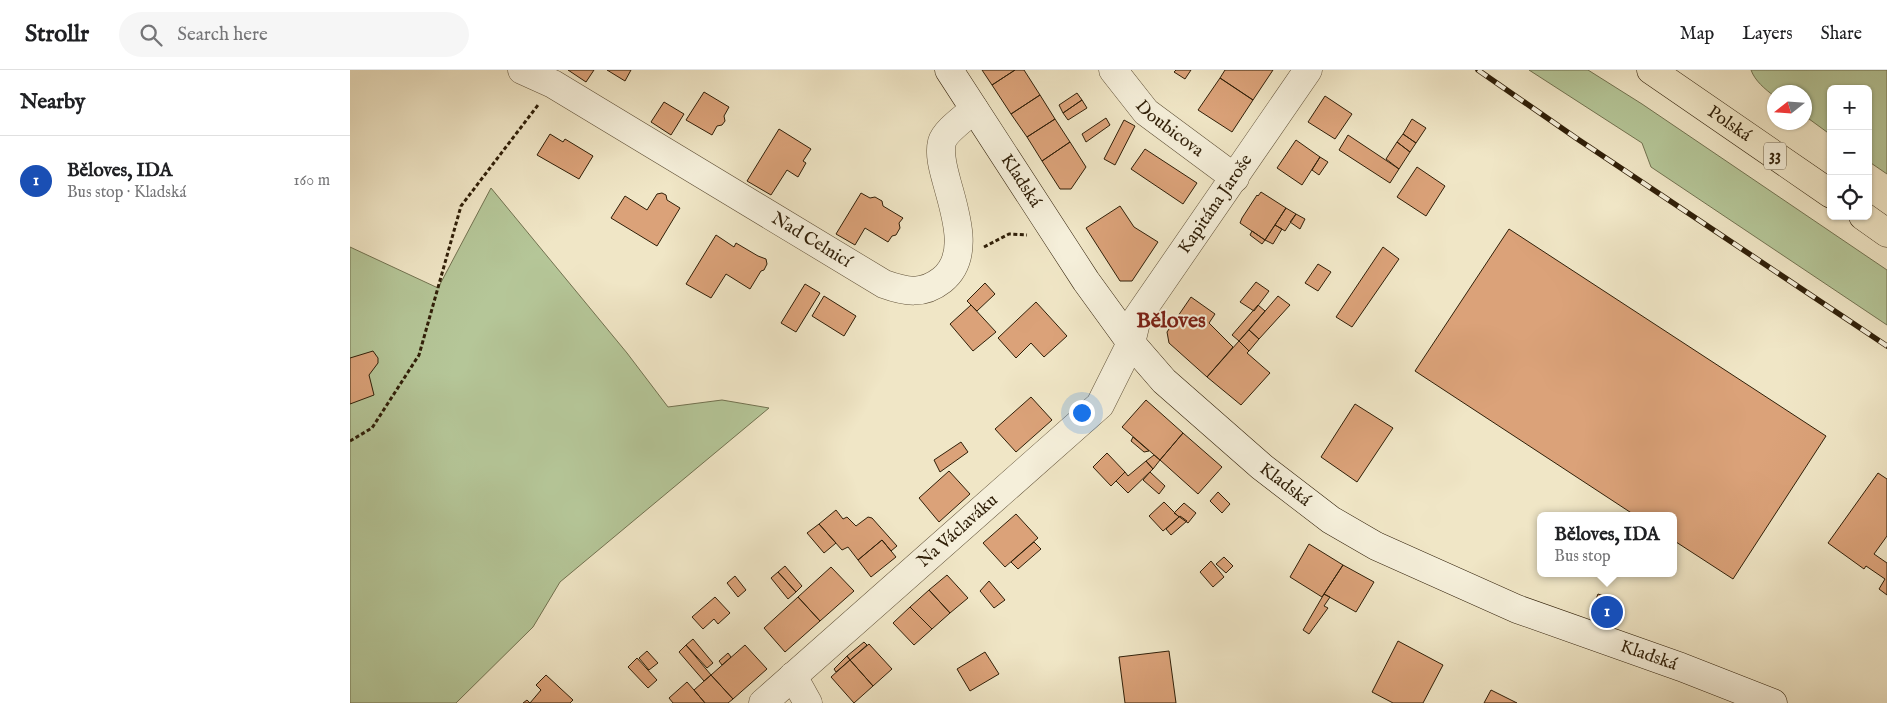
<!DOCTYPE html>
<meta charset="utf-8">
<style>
body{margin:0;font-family:"IM FELL English",serif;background:#f6f6f6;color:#202124}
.controls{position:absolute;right:15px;top:15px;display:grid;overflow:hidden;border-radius:8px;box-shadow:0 1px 4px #0004}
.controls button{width:45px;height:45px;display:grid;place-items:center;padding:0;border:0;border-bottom:1px solid #e0e0e0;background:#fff;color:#202124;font:25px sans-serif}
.compass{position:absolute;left:1417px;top:15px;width:45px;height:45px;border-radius:50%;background:#fff;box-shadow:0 1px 4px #0004;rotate:253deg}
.you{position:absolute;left:731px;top:342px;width:18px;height:18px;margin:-12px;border:4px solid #fff;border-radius:50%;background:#1a73e8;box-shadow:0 0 0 8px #1a73e833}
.badge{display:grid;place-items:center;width:32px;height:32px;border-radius:50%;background:#0f766e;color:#fff;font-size:16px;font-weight:700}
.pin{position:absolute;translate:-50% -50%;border:2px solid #fff;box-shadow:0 1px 5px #0006}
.popup{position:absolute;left:1187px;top:442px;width:140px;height:65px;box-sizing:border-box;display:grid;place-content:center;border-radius:8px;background:#fff;filter:drop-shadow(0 1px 4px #0005);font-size:16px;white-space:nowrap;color:#757577}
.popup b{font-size:19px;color:#202124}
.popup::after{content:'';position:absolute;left:50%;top:100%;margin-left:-10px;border:10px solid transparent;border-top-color:#fff}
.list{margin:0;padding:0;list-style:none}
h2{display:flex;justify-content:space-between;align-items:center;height:65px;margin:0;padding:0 20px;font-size:21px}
h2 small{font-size:16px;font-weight:400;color:#757577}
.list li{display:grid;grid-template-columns:32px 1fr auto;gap:15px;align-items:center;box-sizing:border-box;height:90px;padding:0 20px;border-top:1px solid #e0e0e0}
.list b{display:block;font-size:19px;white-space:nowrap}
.list p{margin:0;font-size:16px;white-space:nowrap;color:#757577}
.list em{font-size:16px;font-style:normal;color:#757577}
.icon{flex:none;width:28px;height:28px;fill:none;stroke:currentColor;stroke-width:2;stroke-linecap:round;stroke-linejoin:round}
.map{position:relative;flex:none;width:1537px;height:633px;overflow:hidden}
header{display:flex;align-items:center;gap:30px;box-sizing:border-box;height:70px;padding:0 25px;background:#fff;border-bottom:1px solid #e0e0e0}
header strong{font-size:24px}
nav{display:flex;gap:28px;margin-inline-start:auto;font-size:18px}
.search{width:350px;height:45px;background:#f6f6f6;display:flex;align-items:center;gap:12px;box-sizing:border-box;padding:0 18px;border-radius:28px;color:#757577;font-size:19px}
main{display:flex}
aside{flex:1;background:#fff}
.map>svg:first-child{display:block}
</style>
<header>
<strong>Strollr</strong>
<div class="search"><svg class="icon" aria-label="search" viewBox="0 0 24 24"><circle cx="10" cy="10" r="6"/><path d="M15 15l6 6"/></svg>Search here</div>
<nav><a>Map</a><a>Layers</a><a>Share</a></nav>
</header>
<main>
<aside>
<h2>Nearby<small></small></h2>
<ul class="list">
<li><span class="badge" style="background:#1a4fb4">1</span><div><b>Běloves, IDA</b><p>Bus stop · Kladská</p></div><em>160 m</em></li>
</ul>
</aside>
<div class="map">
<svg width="1537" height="633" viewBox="0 0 1537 633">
<rect width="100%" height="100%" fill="#f0e6c6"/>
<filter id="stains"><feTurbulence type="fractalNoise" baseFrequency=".004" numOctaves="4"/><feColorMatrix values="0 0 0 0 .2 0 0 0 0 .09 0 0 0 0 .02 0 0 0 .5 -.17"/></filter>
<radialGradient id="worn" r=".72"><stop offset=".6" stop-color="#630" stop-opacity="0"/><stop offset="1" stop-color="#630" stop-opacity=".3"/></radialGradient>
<path fill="#b5c698" stroke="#727250" d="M1179 0H1238L1292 34 1537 200V255L1301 97 1292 73Z
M1401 0H1537V104L1518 91V19H1481V65L1455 46 1454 22H1424V26C1415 19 1405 11 1401 0Z
M141 118 277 283 318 337 372 330 419 338 210 512 183 557 106 633H0V177L88 218Z"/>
<path fill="#dba279" stroke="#301f08" d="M218 0H244L236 12Z
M257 0H281L275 11Z
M632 0H665L642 15Z
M665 0H674L690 25 661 44 642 15Z
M826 0H841L835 9 824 2Z
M875 0H923L903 30 870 8Z
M870 8 903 30 882 62 848 40Z
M354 22 379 37 374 46 375 51 372 55 367 56 362 65 336 50Z
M727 23 732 30 713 43 709 35Z
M690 25 705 49 677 67 661 44Z
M975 26 1002 44 985 69 958 52Z
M732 30 737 38 718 50 713 43Z
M314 32 334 44 321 65 301 52Z
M756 48 760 55 736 72 732 64Z
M705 49 720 72 692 91 677 67Z
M1062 49 1076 58 1066 73 1053 64Z
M774 50 785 56 765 95 754 89Z
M429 59 461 79 453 91 456 93 448 107 437 100 421 125 397 111Z
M200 64 213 72 215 69 243 86 229 109 187 85Z
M1053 64 1066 73 1060 82 1047 72Z
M998 65 1049 99 1040 113 989 80Z
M946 70 970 87 952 115 927 98Z
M720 72 736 97 721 119H710L692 91Z
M1047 72 1060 82 1049 99 1036 89Z
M795 79 847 113 833 134 781 99Z
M970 87 978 92 969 105 962 100Z
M1067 97 1095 116 1076 146 1047 127Z
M911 122 936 138 915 170 890 153 892 148 907 125 908 126Z
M312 123 316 125 317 130 330 138 307 176 261 148 275 126 297 140 307 124Z
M511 123 520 128 525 127 532 131 533 136 553 148 549 153 550 158 546 165 542 166 538 172 515 158 505 175 486 164Z
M770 136 784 157 808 172 782 211H770L736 158Z
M936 138 946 144 935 161 925 155Z
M946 144 955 149 950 159 940 152Z
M925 155 932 159 923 174 915 170Z
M1159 159 1476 366 1383 509 1323 470V446H1286L1065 301Z
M902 161 915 170 912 174 900 165Z
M366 165 384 177 386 173 408 186 416 189 417 194 414 200 411 201 400 219 376 204 361 228 336 214Z
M1033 177 1049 189 1002 257 986 247Z
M968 194 981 202 968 221 955 213Z
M906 212 919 221 904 241 890 232Z
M635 213 645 224 627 241 617 231Z
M455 214 470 223 446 262 431 253Z
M474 226 506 246 494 266 462 246Z
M928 226 940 235 909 269 899 260Z
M841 227 865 244 859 253 883 277 857 307 819 273 817 262Z
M686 232 717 266 694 287 681 273 666 288 648 268Z
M621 235 646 262 623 281 600 254Z
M908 235 915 241 889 271 882 265Z
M899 260 909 269 899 281 889 271Z
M889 271 899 281 897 283 920 303 891 335 857 307Z
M23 281 28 288V293L19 305 24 325 0 334V288Z
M681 327 702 350 666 382 645 359Z
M796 330 833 363 810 390 772 357Z
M1005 334 1043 358 1007 412 971 387Z
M833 363 872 397 848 424 810 390Z
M783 367 799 381 794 382 781 371Z
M611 372 618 382 590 402 584 390Z
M757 383 775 402 761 416 743 397Z
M804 385 810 390 803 399 796 391Z
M796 391 803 399 778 423 766 411 775 402 778 406Z
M599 401 620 424 589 452 569 428Z
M800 402 815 416 809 424 793 410Z
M1528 403 1537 409V466L1524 484 1537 493V525L1529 519 1535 509 1516 496 1514 499 1478 473Z
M868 422 880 434 872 443 860 431Z
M814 432 829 447 813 461 799 446Z
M834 433 846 443 838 453 824 443Z
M486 440 493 449 497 447 506 456 518 447 522 448 547 476 541 481 532 470 508 490 498 477 492 480 469 454Z
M666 444 688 468 655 497 633 473Z
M830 446 837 451 821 465 816 459Z
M469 454 486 473 474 483 457 463Z
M532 470 546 487 521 507 508 490Z
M684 472 691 479 668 499 661 492Z
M959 474 993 495 972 527 940 507Z
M874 487 883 496 876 503 866 494Z
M861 491 874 507 863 517 850 502Z
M993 495 1024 512 1006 542 974 524Z
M435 496 452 516 446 522 428 502Z
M481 497 504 521 470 551 448 527Z
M428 502 446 522 438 529 421 508Z
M597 505 618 528 600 543 579 520Z
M385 506 396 520 388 527 377 513Z
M639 511 655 530 644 538 630 521Z
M579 520 600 543 582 559 560 537Z
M974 524 980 527 974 536 978 538 959 564 953 560Z
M1248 524 1268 531 1264 541 1244 534Z
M365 527 380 543 368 554 364 549 353 559 342 547Z
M448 527 470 551 435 582 414 558Z
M560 537 582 559 564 575 543 553Z
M343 569 363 593 357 598 336 575Z
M1048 571 1093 595 1073 633H1043L1022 622Z
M514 572 517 575 500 590 497 586Z
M519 574 542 599 523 616 500 590Z
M336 575 361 605 354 611 329 582Z
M395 575 417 599 383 629 361 605Z
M297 581 308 593 299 600 289 588Z
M819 581 826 633H775L769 587Z
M635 582 649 604 620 621 607 599Z
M378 583 381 587 372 595 369 591Z
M497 586 500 590 486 602 484 599Z
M287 588 307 610 298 618 278 597Z
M500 590 523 616 504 633 481 607Z
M196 605 223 630 220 633H173L177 630 180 633 191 620 186 615Z
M361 605 383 629 378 633H355L344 620Z
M337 612 344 620 355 633H323L319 628Z
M1141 620 1167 633H1134Z"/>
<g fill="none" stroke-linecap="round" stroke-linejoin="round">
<defs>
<g id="minor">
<path id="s1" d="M172 0 203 14 534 214C556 222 573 225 592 210 622 186 604 140 596 109 593 98 589 84 592 72 595 61 616 47 624 39"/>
<path id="s2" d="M763 0 796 42 885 108"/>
<path d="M443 606 458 633"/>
<path id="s3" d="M413 633 750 335 781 273"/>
</g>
<g id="tertiary">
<path id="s4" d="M781 273 787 248 958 0"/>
</g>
<g id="secondary">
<path id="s5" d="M599 0 736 211 781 273 814 311 912 397 981 450 1026 476 1167 539 1331 597 1423 633"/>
</g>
<g id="primary">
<path id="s6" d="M1301 0 1481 124"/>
<path d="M1513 146 1537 163"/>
</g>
</defs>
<use href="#minor" stroke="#605138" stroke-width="29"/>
<use href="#tertiary" stroke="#605138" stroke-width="29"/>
<use href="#secondary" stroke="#301f08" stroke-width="29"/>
<use href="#primary" stroke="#301f08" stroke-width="29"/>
<path stroke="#301f08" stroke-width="3" stroke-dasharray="4 2.5" stroke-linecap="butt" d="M634 177 659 164 677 165
M0 371 22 358 69 285 111 136 188 35"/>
<use href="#minor" stroke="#f5efda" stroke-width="28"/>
<use href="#tertiary" stroke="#f5efda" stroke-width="28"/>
<use href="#secondary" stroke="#f5efda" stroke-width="28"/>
<use href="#primary" stroke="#f0e6c6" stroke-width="28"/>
<defs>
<path id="rail" d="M1128 0 1226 68 1537 276"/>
</defs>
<use href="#rail" stroke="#301f08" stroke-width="5.5"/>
<use href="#rail" stroke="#f5efda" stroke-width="4" stroke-dasharray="11" stroke-linecap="butt"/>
</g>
<g text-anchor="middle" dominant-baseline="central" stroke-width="4" stroke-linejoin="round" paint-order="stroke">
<rect fill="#f5efda" stroke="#6b5d47" stroke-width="1" x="1414" y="72.5" width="22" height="27" rx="4"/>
<g font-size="16" font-weight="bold" fill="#301f08">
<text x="1425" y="86">33</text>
</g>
<g font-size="18" fill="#301f08" stroke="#f5efda">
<text stroke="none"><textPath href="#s6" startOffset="95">Polská</textPath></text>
<text stroke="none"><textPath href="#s2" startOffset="82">Doubicova</textPath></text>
<text stroke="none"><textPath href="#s5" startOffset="132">Kladská</textPath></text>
<text stroke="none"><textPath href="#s4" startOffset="164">Kapitána Jaroše</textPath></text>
<text stroke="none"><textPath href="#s1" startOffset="336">Nad Celnicí</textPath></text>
<text stroke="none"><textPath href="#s5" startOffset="538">Kladská</textPath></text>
<text stroke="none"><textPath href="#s3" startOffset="260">Na Václaváku</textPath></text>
<text stroke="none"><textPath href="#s5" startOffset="942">Kladská</textPath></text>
</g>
<g font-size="22" font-weight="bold" fill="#7a1f14" stroke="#f5efda">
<text x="821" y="251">Běloves</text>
</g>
</g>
<rect width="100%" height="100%" filter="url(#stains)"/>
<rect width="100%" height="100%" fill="url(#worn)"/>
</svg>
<div class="controls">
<button>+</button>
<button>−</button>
<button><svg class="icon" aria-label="locate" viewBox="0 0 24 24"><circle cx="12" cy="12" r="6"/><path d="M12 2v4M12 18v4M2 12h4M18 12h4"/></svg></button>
</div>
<svg class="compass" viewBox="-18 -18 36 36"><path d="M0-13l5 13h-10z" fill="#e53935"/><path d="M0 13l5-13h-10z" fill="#757577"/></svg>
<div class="you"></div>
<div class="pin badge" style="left:1257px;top:542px;background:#1a4fb4">1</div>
<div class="popup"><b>Běloves, IDA</b>Bus stop</div>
</div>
</main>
